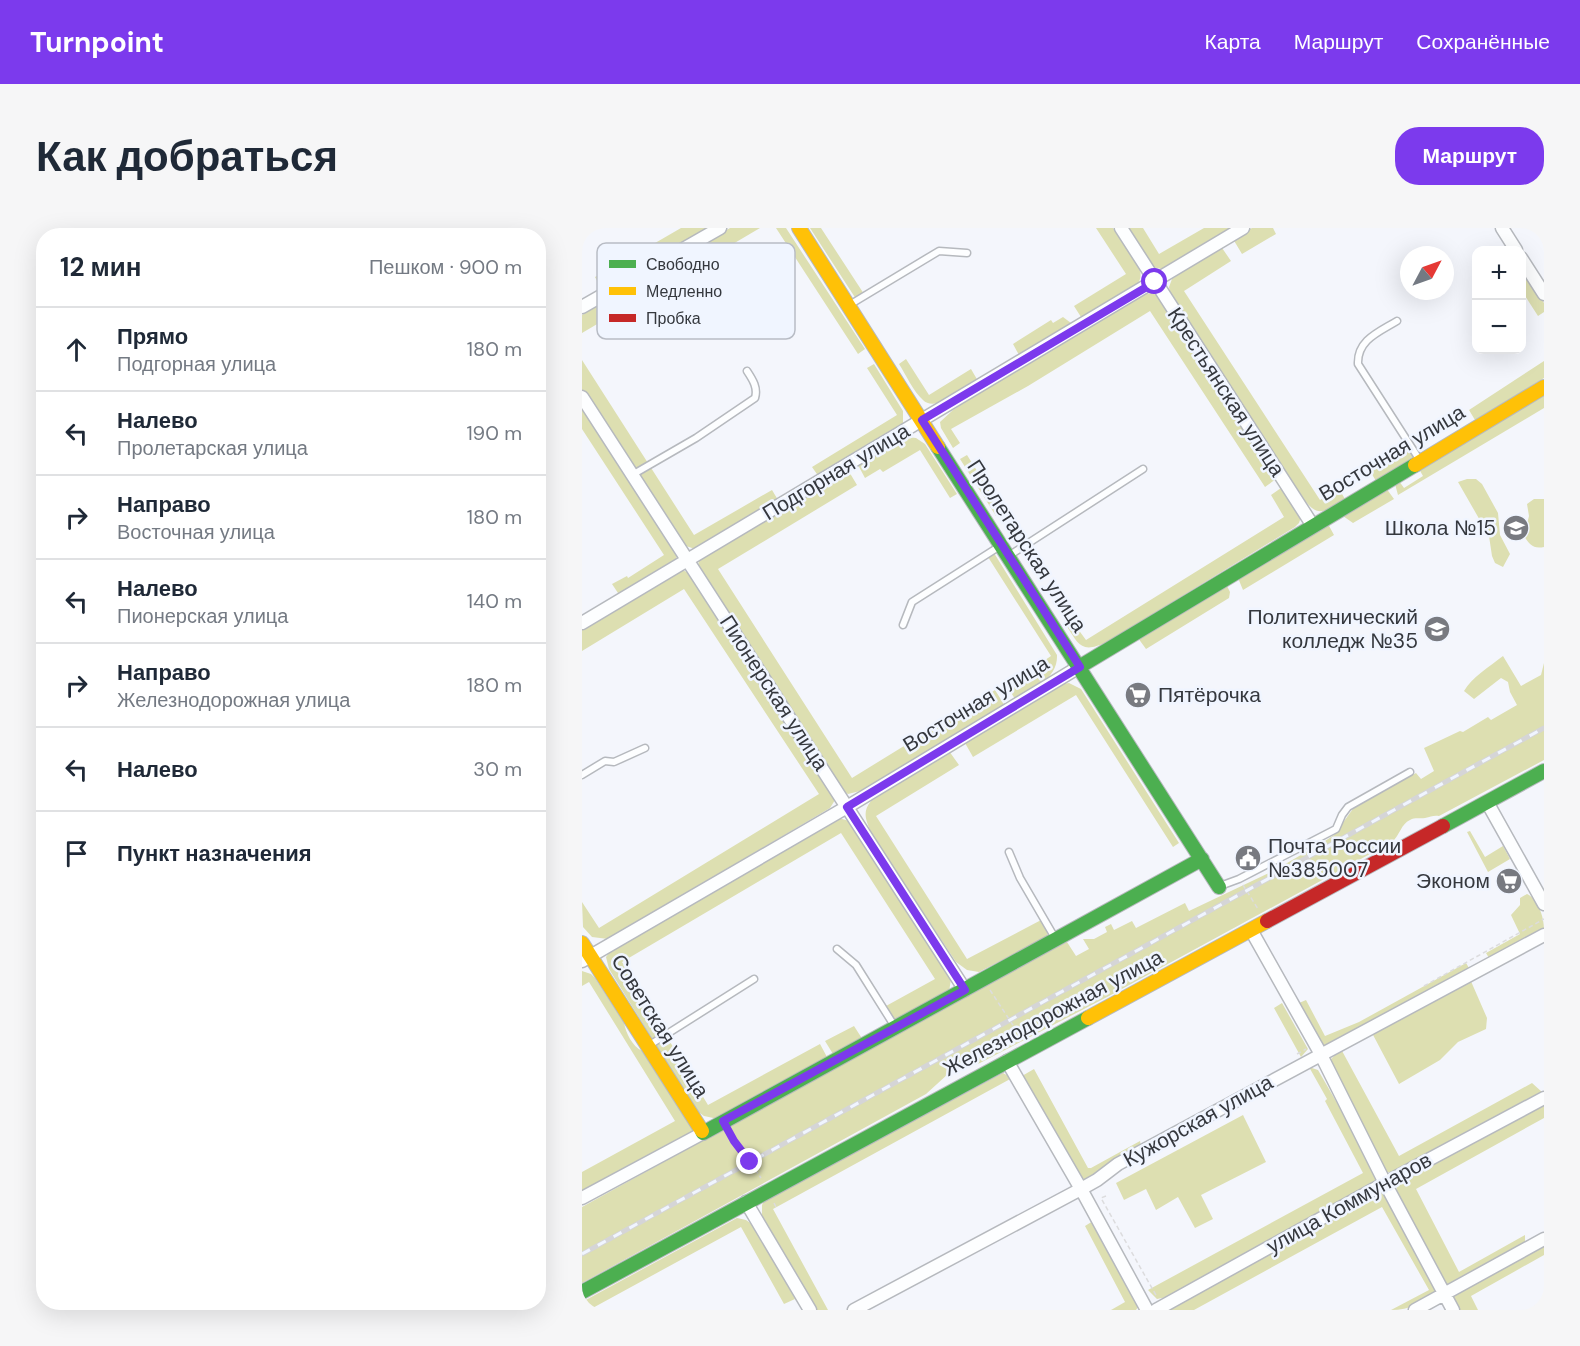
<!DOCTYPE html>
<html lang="ru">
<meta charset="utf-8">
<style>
body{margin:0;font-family:"DM Sans",sans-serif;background:#f6f6f7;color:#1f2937}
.controls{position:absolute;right:18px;top:18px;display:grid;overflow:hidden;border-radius:12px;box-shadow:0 6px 24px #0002}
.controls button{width:54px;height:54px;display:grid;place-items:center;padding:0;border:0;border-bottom:2px solid #e0e1e3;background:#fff;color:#1f2937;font:30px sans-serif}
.compass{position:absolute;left:818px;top:18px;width:54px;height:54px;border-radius:50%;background:#fff;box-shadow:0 6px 24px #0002;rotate:49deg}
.stop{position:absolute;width:18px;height:18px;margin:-14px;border:4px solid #7c3aed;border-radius:50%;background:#fff}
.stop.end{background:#7c3aed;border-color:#fff;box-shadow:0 2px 6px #0008}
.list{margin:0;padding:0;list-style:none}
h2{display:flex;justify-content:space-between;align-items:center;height:78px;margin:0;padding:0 24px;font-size:26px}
h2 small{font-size:20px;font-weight:400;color:#747a83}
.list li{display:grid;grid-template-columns:39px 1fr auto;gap:18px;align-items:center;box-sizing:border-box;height:84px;padding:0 24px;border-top:2px solid #e0e1e3}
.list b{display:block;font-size:22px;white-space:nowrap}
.list p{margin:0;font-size:20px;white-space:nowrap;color:#747a83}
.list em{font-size:20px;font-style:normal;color:#747a83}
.icon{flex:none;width:33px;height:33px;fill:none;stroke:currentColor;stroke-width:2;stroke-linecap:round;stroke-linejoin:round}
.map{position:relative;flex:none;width:962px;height:1082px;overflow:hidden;border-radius:24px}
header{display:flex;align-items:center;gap:36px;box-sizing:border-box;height:84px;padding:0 30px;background:#7c3aed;color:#fff}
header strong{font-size:28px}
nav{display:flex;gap:33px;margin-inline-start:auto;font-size:21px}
.intro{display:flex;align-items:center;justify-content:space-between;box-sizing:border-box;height:144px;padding:0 36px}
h1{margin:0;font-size:42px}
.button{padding:15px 27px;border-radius:24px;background:#7c3aed;color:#fff;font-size:21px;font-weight:700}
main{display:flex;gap:36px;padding:0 36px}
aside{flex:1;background:#fff;border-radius:24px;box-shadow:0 6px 24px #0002}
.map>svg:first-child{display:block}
</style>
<header>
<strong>Turnpoint</strong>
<nav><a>Карта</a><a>Маршрут</a><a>Сохранённые</a></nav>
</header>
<div class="intro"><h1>Как добраться</h1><a class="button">Маршрут</a></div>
<main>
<aside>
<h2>12 мин<small>Пешком · 900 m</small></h2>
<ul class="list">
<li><svg class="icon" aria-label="ahead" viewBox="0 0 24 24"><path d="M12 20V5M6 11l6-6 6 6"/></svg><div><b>Прямо</b><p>Подгорная улица</p></div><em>180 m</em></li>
<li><svg class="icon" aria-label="left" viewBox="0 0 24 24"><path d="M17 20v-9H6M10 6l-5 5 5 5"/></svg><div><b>Налево</b><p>Пролетарская улица</p></div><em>190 m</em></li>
<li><svg class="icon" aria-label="right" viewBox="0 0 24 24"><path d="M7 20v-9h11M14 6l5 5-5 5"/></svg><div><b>Направо</b><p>Восточная улица</p></div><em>180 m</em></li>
<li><svg class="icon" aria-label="left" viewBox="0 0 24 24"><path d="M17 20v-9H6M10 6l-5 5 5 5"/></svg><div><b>Налево</b><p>Пионерская улица</p></div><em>140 m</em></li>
<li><svg class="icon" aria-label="right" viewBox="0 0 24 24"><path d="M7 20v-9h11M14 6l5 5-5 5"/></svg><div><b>Направо</b><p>Железнодорожная улица</p></div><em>180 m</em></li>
<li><svg class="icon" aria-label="left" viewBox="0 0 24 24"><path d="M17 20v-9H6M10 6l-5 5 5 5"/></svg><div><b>Налево</b></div><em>30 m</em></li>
<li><svg class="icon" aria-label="arrive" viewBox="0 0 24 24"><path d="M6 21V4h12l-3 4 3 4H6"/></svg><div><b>Пункт назначения</b></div></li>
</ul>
</aside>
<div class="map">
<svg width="962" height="1082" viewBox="0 0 962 1082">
<rect width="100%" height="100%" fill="#f4f6fc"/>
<path fill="#dddfb1" d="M99 0H129L71 31 61 22Z
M148 0H178L0 105V87Z
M194 0H204L283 121 276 126Z
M228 0H239L282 66 274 71Z
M514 0H531L558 42C559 47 559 52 555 56 543 69 515 80 499 89L492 78 544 46Z
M543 0H561L577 26 622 0H648L580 41 570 39Z
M670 0H691L694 6 660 26 651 11Z
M638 17 649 33 602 63 738 272 757 261 763 271C739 285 737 291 718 267L588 65 587 59 590 51Z
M40 34 47 46 20 62 13 49Z
M939 40 962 75V84L956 88 940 63Z
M569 65 575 67 694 251 683 259 568 83 446 158 369 201 378 215 371 220 359 200 358 194 371 182 437 139 560 67Z
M481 89 489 95 437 127 431 116 469 92 471 95Z
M324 131 347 167 389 141 396 153C384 160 353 185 341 172 331 163 324 147 317 136Z
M0 132 112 307 190 262 196 272 113 321 104 318 93 306 0 162Z
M962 133V150L893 192 887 182Z
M292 136 321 183V196L318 201 237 249 230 239 315 187 285 140Z
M962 166V180L816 267 813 256 817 253 822 260 841 248 837 241Z
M0 177 95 327 94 333 38 368 30 356 45 348 46 350 82 327 0 201Z
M325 209 334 210 343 216 375 266 368 270 338 222 301 244 298 241 283 250 276 237Z
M827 219 831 229 794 253 788 243Z
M385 227 421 284 414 288 378 231Z
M266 242 275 257 136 341 270 550 413 462 423 478 278 563 266 566 261 563 116 339 117 332Z
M885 251H894L900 256 916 285 918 307 928 326 921 339 913 335 910 328 907 308 876 254Z
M699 260 719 289 717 295 713 299 525 414C499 426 497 417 484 397L490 393 504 412 702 289 689 267Z
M804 260 812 271 771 295 761 288Z
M952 271H962V319C951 321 948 317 942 308L947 288 945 276Z
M746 296 752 307 661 362 656 350Z
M412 325 475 427C476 451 451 460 433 471L425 458 469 428 406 329Z
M100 342 110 346 252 566 253 572 248 580 26 711 10 709 1 699 0 674 17 700 237 566 102 361 0 423V400Z
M644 356 648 364 647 370 564 421 556 410Z
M921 428 939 458 959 447 962 435V532L857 588C851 587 849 589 843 590 838 591 833 589 828 592 819 596 818 607 810 614L527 768 398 835 366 846 344 866 0 1055V979L386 766 485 714 494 728 507 721 501 711H512L525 704 523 699 529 696 532 702 550 693 554 700 603 675 607 683 693 642 743 613 752 607 773 578 834 545 839 551 852 543 842 520 878 503 881 504 906 489 909 492 935 477 928 464 926 454 919 450 892 471 882 463C890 449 907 439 921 428Z
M487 455 499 461 597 615 591 619 494 467 391 529 383 515 479 456Z
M367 523 377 537 294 588 385 731 461 691 466 708 397 744 385 742 374 734 290 607C285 594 279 585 289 573Z
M257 590 267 593 369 751 367 764 313 795 304 778 353 751 259 605 40 734 126 877 238 816 245 829 136 891 122 888 115 883 27 741 24 729 27 725Z
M888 603 903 629 921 618 928 631 906 644 885 604Z
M945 666C956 671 962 689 962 701L907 730 904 725 938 706 929 687 938 677V670Z
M884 735 887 740 744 820 739 818 717 775 724 772 743 808 777 794Z
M0 743 9 746 13 750 42 795C44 805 50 818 60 823L111 902 107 907 0 966V944L93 893 7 754 0 758Z
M888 751 905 790 904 801 876 814 858 832 817 856 790 805Z
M700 775 726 821 719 829 692 780Z
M272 798 281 812 251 826 243 813Z
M759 821 817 928 950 855 960 864 814 945 804 944 750 840 749 831Z
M727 839 736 842 792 939 795 952 585 1069 575 1071 566 1062 781 945 743 873 745 871Z
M452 841 506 940H509L558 913 559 918 505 952 497 949 440 848Z
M421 845 430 850 191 981 246 1082H232L180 988V977L182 973Z
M962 873V890L834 961 877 1044 943 1007V1016L871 1055 864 1056 815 963 814 957 816 954Z
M661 887 684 934 619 967 631 991 613 1000 596 969 574 982 564 961 542 972 534 955Z
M800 962 855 1064C840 1075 828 1082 809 1082L847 1062 800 979 612 1082H584Z
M155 990 164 992 174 999 213 1071 202 1076 159 999 7 1082H0V1074Z
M511 993 554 1074 556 1079 554 1082H529L543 1074 503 998Z
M962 1016V1027L889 1068 896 1082H877L869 1066Z"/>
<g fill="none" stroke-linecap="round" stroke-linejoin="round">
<defs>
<path id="lane" d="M269 76 357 23 385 25
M815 93C797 104 775 112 776 136L837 231
M50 247 114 210 173 170C176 160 171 152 165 143
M428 327 561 241
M321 397 330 374 418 318
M0 547 23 533 32 534 63 520
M427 624 438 650 473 710
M638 658 657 651 754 601 760 587 766 579 828 544
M255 721 274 737 313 799
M66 818 172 751"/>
<path id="street" d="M539 0 731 298
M920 0 934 22
M939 30 962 66
M0 79 138 0
M0 169 383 762
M0 395 661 0
M905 574 962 676
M669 702 736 821 803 955 871 1082
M0 733 265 579 497 439
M425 833 499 961 565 1082
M0 970 121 905
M164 974 228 1082
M272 1082 499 961 515 952 536 936 962 707
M574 1082 803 955 962 870
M833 1082 962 1011"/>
<path id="fast" d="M356 219 637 659
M497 439 833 237
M861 598 962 543
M120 903 121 905 620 631
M0 1064 506 790"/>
<path id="slow" d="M217 0 356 219
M833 237 962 159
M0 715 120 903
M506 790 685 693"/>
<path id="jam" d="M685 693 861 598"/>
</defs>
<use href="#lane" stroke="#b6b9be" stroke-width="9"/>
<use href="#street" stroke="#b6b9be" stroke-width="15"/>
<use href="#fast" stroke="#b6b9be" stroke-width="16"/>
<use href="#slow" stroke="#b6b9be" stroke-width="16"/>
<use href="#jam" stroke="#b6b9be" stroke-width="16"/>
<path stroke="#dcdcde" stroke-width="1.5" stroke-dasharray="4.5 3" stroke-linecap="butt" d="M661 657 676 681
M842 758 962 691
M408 762 440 811
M715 826 724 821
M147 905 179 950
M524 968 519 970 575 1069
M192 975 195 981"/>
<use href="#lane" stroke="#fdfeff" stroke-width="6"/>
<use href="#street" stroke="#fdfeff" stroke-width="12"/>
<use href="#fast" stroke="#4caf50" stroke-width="14"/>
<use href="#slow" stroke="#ffc107" stroke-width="14"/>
<use href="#jam" stroke="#c62828" stroke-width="14"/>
<defs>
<path id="rail" d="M0 1026 962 500"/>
</defs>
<use href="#rail" stroke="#d5d5d7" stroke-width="5"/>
<use href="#rail" stroke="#f0f5ff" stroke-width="3" stroke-dasharray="9" stroke-linecap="butt"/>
</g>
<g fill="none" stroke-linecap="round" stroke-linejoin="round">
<path stroke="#7c3aed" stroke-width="8" d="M168 934 152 913 141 893 383 762 265 579 498 439 340 192 573 54"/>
</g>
<defs>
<symbol id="school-disc" viewBox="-11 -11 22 22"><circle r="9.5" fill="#787a80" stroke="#f0f5ff"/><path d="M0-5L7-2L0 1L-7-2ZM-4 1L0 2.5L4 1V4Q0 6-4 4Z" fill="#fff"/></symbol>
<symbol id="university-disc" viewBox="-11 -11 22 22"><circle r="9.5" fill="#787a80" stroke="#f0f5ff"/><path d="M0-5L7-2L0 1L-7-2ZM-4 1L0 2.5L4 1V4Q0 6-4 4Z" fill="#fff"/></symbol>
<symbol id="supermarket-disc" viewBox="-11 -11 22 22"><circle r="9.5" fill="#787a80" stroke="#f0f5ff"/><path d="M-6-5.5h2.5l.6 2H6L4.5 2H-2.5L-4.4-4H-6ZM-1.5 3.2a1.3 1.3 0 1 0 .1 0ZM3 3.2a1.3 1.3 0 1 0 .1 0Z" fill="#fff"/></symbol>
<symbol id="civic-disc" viewBox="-11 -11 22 22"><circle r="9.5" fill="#787a80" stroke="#f0f5ff"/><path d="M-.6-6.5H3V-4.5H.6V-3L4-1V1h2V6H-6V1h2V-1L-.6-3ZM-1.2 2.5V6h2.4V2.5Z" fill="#fff"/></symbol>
</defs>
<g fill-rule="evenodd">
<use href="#school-disc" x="919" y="285" width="30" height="30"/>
<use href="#university-disc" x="840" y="386" width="30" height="30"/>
<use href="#supermarket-disc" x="541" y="452" width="30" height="30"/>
<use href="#civic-disc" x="651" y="615" width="30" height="30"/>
<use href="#supermarket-disc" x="912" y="638" width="30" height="30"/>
</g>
<g text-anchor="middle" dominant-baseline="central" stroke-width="5" stroke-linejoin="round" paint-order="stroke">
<g font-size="21" fill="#35383e" stroke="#f0f5ff">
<text transform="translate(644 164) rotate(57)">Крестьянская улица</text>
<text transform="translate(810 225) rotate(-31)">Восточная улица</text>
<text transform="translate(254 244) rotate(-31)">Подгорная улица</text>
<text transform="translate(445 318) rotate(57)">Пролетарская улица</text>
<text transform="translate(192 465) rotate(57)">Пионерская улица</text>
<text transform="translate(394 476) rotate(-31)">Восточная улица</text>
<text transform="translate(471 785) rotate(-28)">Железнодорожная улица</text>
<text transform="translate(78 798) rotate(58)">Советская улица</text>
<text transform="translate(616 893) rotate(-29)">Кужорская улица</text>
<text transform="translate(767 975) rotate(-29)">улица Коммунаров</text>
</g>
<g font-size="21" fill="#35383e" stroke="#f0f5ff" text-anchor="end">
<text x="914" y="300">Школа №15</text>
<text x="836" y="389">Политехнический<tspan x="836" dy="24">колледж №35</tspan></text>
<text x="576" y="467" text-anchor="start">Пятёрочка</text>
<text x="686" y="618" text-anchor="start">Почта России<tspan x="686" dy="24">№385007</tspan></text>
<text x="908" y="653">Эконом</text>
</g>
</g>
<rect x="15" y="15" width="198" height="96" rx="9" fill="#f0f5ff" stroke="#b8bcc5" stroke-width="1.5"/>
<rect x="27" y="32" width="27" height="8" fill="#4caf50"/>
<rect x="27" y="59" width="27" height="8" fill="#ffc107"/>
<rect x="27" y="86" width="27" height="8" fill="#c62828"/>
<g font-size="16" fill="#35383e">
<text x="64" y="42">Свободно</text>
<text x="64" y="69">Медленно</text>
<text x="64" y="96">Пробка</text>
</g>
</svg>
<div class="controls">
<button>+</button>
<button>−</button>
</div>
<svg class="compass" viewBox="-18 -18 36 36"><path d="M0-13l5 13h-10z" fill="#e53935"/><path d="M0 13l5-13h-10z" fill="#747a83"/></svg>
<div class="stop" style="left:573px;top:54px"></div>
<div class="stop end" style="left:168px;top:934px"></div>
</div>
</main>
